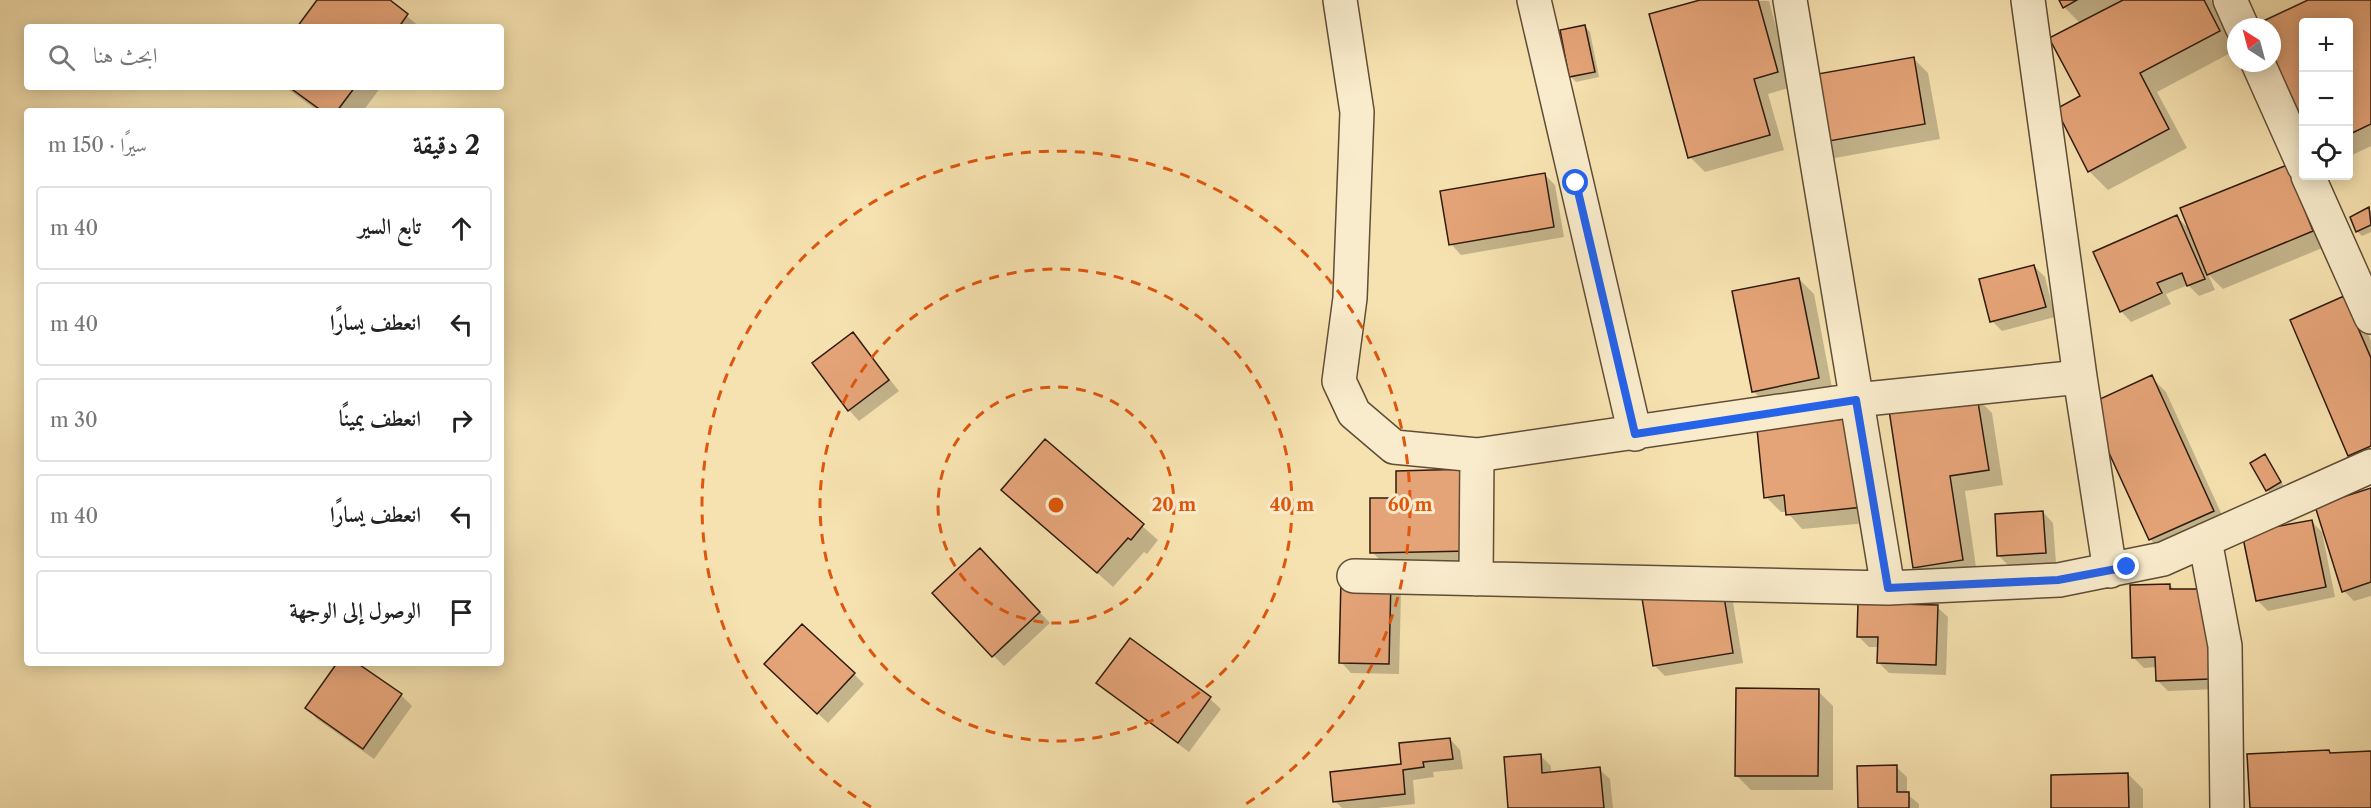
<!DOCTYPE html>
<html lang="ar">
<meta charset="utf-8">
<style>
body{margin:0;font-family:"Libre Caslon Text",Amiri,serif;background:#f6f6f6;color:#222;direction:rtl}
.controls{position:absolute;right:18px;top:18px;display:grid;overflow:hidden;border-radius:6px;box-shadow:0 3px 15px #0003}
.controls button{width:54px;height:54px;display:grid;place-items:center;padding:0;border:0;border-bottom:2px solid #e0e0e0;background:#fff;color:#222;font:30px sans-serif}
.compass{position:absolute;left:2227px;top:18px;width:54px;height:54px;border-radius:50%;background:#fff;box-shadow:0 3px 15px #0003;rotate:324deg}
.stop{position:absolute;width:18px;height:18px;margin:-14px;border:4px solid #2563eb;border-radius:50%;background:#fff}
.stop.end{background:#2563eb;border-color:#fff;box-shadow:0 2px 6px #0008}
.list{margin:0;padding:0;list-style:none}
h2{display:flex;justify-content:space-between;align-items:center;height:78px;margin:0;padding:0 24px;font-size:26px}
h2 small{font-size:20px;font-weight:400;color:#767676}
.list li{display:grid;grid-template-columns:39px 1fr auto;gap:18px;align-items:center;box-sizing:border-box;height:84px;margin:0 12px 12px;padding:0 12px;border:2px solid #e0e0e0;border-radius:6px}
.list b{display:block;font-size:22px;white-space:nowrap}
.list em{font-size:20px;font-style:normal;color:#767676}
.icon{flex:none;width:33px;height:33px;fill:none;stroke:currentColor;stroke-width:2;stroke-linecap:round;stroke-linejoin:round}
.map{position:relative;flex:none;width:2371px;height:808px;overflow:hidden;direction:ltr}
.search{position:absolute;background:#fff;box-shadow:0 3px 15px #0003;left:24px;top:24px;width:480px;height:66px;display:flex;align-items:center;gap:15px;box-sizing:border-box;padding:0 21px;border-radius:6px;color:#767676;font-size:22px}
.panel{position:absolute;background:#fff;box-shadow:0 3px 15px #0003;left:24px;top:108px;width:480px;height:558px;border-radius:6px;direction:rtl}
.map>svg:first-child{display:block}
</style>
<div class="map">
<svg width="2371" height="808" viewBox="0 0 2371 808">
<rect width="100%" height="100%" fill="#f6e2b0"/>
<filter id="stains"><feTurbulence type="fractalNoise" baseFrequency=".00333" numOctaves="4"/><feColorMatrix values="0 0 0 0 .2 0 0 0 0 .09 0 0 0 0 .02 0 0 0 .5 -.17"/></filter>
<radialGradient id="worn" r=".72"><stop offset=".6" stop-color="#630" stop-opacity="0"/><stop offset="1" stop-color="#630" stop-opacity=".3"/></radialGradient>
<path fill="#0003" d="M319 0H387L420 27H299Z
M1706 0 1769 1 1792 87 1768 94 1784 150 1705 172 1690 157Z
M2060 0H2211L2236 48V50L2157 92 2187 148 2108 190 2089 171 2082 97 2081 24 2064 7Z
M2312 0H2371V146L2348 157V22H2304L2272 53V27H2260Z
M1585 27 1590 32 1599 77 1576 82 1570 76Z
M1913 58 1928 73 1940 139 1835 158 1820 143Z
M285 87H381L363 111H318Z
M2286 167 2301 182 2327 246 2223 289 2208 274 2215 290 2199 296 2188 285 2166 294 2171 304 2131 322 2121 311 2177 217 2191 231Z
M1545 175 1555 185 1564 237 1461 255 1451 244Z
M2369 209 2371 211V232L2362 236 2357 231Z
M2034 266 2045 277 2055 317 2002 331 1992 321Z
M1799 279 1814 294 1833 393 1768 406 1753 391Z
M2359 313 2371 341V467L2364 470 2349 455 2292 320Z
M853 334 899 391 859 421 849 410Z
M2151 377 2166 392 2227 526 2165 554 2150 539Z
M1977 398 1992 413 2003 485 1965 491 1977 574 1929 582 1914 567Z
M1854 420 1878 522 1802 529 1787 512H1781L1766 497Z
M1045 441 1158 540 1147 554 1144 552 1113 587 1003 489Z
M2265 456 2285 488 2272 495 2267 490Z
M2371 490V596L2354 601 2344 591Z
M1398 500 1485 565 1387 567 1372 552Z
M2043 512 2053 523 2056 563 2009 566 1999 556Z
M2311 521 2322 532 2335 597 2268 611 2257 600Z
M990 561 1050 623 1004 666 993 655Z
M1390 581 1401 592 1399 674 1351 673 1341 662Z
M2170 585 2175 591 2220 689 2168 691 2157 680V667L2144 668 2133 657Z
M1732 596 1743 663 1665 676 1655 666 1643 599Z
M1937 607 1948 617 1946 675 1889 673 1879 663V647H1869L1858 636Z
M1130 640 1210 699 1221 709 1189 752 1109 693 1098 683Z
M339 663H355L401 695 412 706 374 759 317 719 307 708Z
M776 674H854L864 684 828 723Z
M1818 691 1833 706V790H1751L1736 775Z
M1450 739 1460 750 1463 769 1433 772 1434 777 1413 780 1415 804 1377 808H1342L1335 801Z
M1540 755 1551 766V774L1599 769 1610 779 1613 808H1510Z
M1896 767 1907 777V794L1919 804V808H1859Z
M2128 774 2143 789V808H2053Z"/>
<path fill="#e5a478" stroke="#2e1b0e" stroke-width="1.5" d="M317 0H390L408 14 399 27H297Z
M1700 0H1758L1778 72 1754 79 1770 135 1688 158 1649 14Z
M2059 0H2077L2063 8Z
M2123 0H2204L2220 31 2140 73 2169 129 2088 172 2056 109 2080 96 2049 38Z
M2308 0H2371V124L2348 135V22H2304V123L2272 57V27H2258L2257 24Z
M1585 25 1595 72 1569 77 1560 30Z
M1914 57 1925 124 1818 143 1806 76Z
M289 87H355L337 111H322Z
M2287 165 2313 231 2207 275 2180 208Z
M1545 173 1554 227 1449 245 1440 191Z
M2369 207 2371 225 2356 232 2350 217Z
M2177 215 2205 279 2187 286 2182 273 2157 283 2162 293 2120 312 2093 252Z
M2034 265 2046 307 1990 322 1979 279Z
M1799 278 1819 378 1752 392 1732 291Z
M2344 296 2371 358V446L2348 456 2290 320Z
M853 332 889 380 848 411 812 363Z
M2152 375 2214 511 2149 540 2087 405Z
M1977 396 1989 470 1950 476 1963 560 1913 568 1889 410Z
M1854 418 1864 507 1786 515 1784 495 1764 498 1757 429Z
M1045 439 1144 524 1131 540 1128 538 1097 573 1001 490Z
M2265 454 2281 482 2266 491 2250 463Z
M1470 469V551L1370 553V498H1396V471Z
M2371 488V582L2342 592 2315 506Z
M2043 511 2046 553 1997 556 1995 514Z
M2312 520 2326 587 2256 601 2242 533Z
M980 548 1040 612 992 657 932 593Z
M1341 579 1391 580 1389 664 1339 663Z
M1722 584 1733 653 1653 666 1642 598Z
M2170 584V589H2208L2210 679 2156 681 2155 657 2132 658 2130 585Z
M1858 603 1938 605 1936 665 1877 663 1878 637H1857Z
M802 624 855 673 817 714 764 664Z
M1130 638 1211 697 1178 743 1096 683Z
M337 663H357L402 694 363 749 305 708Z
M1736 688 1819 689 1818 776H1735Z
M1450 738 1453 759 1423 762 1424 767 1403 770 1405 794 1333 802 1330 772 1401 764 1399 743Z
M2329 750 2330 753 2371 751V808H2250L2247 754Z
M1541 754 1542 773 1600 767 1604 808H1508L1504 757Z
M1897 765V792H1909V808H1858L1857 766Z
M2128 773 2129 808H2051V775Z"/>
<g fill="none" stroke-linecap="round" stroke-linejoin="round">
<defs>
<path id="minor" d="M1340 0 1357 112 1350 298 1339 381 1354 413 1394 447 1477 455 1856 400 2080 377
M1534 0 1635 434
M1790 0 1888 588
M2028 0 2080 377 2110 571
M2230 0 2242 27
M2258 63 2304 166
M2308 176 2371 317
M2205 540 2225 646 2227 808
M1354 576 1888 588 2059 580 2163 559 2371 466
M1476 579 1477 455"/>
</defs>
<use href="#minor" stroke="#604d36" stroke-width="36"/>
<use href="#minor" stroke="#f9eccc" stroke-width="33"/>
</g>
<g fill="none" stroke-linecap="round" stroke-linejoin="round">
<path stroke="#2563eb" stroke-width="8" d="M1576 183 1635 434 1856 400 1888 588 2058 580 2127 567"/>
</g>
<g fill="none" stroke="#df560c" stroke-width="3" stroke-dasharray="10 8">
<circle cx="1056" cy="505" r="118"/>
<circle cx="1056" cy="505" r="236"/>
<path d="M871 807A354 354 0 1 1 1241 807"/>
</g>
<circle cx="1056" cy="505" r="9" fill="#df560c" stroke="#f9eccc" stroke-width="3"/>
<g font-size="18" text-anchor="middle" font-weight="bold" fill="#df560c" stroke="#f9eccc" stroke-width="6" stroke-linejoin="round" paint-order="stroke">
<text x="1174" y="511">20 m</text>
<text x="1292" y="511">40 m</text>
<text x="1410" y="511">60 m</text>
</g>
<rect width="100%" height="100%" filter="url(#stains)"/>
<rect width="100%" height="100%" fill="url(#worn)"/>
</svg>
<div class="controls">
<button>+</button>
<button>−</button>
<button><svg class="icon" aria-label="locate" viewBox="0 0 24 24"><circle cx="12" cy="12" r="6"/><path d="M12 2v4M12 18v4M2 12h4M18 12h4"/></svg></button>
</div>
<svg class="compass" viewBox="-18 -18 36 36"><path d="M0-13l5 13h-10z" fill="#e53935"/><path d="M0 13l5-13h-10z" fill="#767676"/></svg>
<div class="stop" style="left:1576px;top:183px"></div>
<div class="stop end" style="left:2127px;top:567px"></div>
<div class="search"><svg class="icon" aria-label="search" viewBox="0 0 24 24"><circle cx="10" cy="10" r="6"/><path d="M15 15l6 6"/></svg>ابحث هنا</div>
<section class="panel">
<h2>2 دقيقة<small>سيرًا · 150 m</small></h2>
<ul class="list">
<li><svg class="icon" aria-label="ahead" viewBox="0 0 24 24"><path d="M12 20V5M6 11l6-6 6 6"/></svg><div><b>تابع السير</b></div><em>40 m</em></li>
<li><svg class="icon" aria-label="left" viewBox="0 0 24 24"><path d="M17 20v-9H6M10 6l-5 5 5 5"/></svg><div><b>انعطف يسارًا</b></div><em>40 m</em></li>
<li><svg class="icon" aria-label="right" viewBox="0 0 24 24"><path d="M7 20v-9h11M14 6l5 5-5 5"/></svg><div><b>انعطف يمينًا</b></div><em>30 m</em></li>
<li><svg class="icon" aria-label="left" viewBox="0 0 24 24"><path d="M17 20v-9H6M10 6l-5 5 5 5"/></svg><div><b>انعطف يسارًا</b></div><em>40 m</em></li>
<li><svg class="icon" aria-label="arrive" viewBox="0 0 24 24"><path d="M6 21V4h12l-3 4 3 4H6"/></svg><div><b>الوصول إلى الوجهة</b></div></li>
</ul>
</section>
</div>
